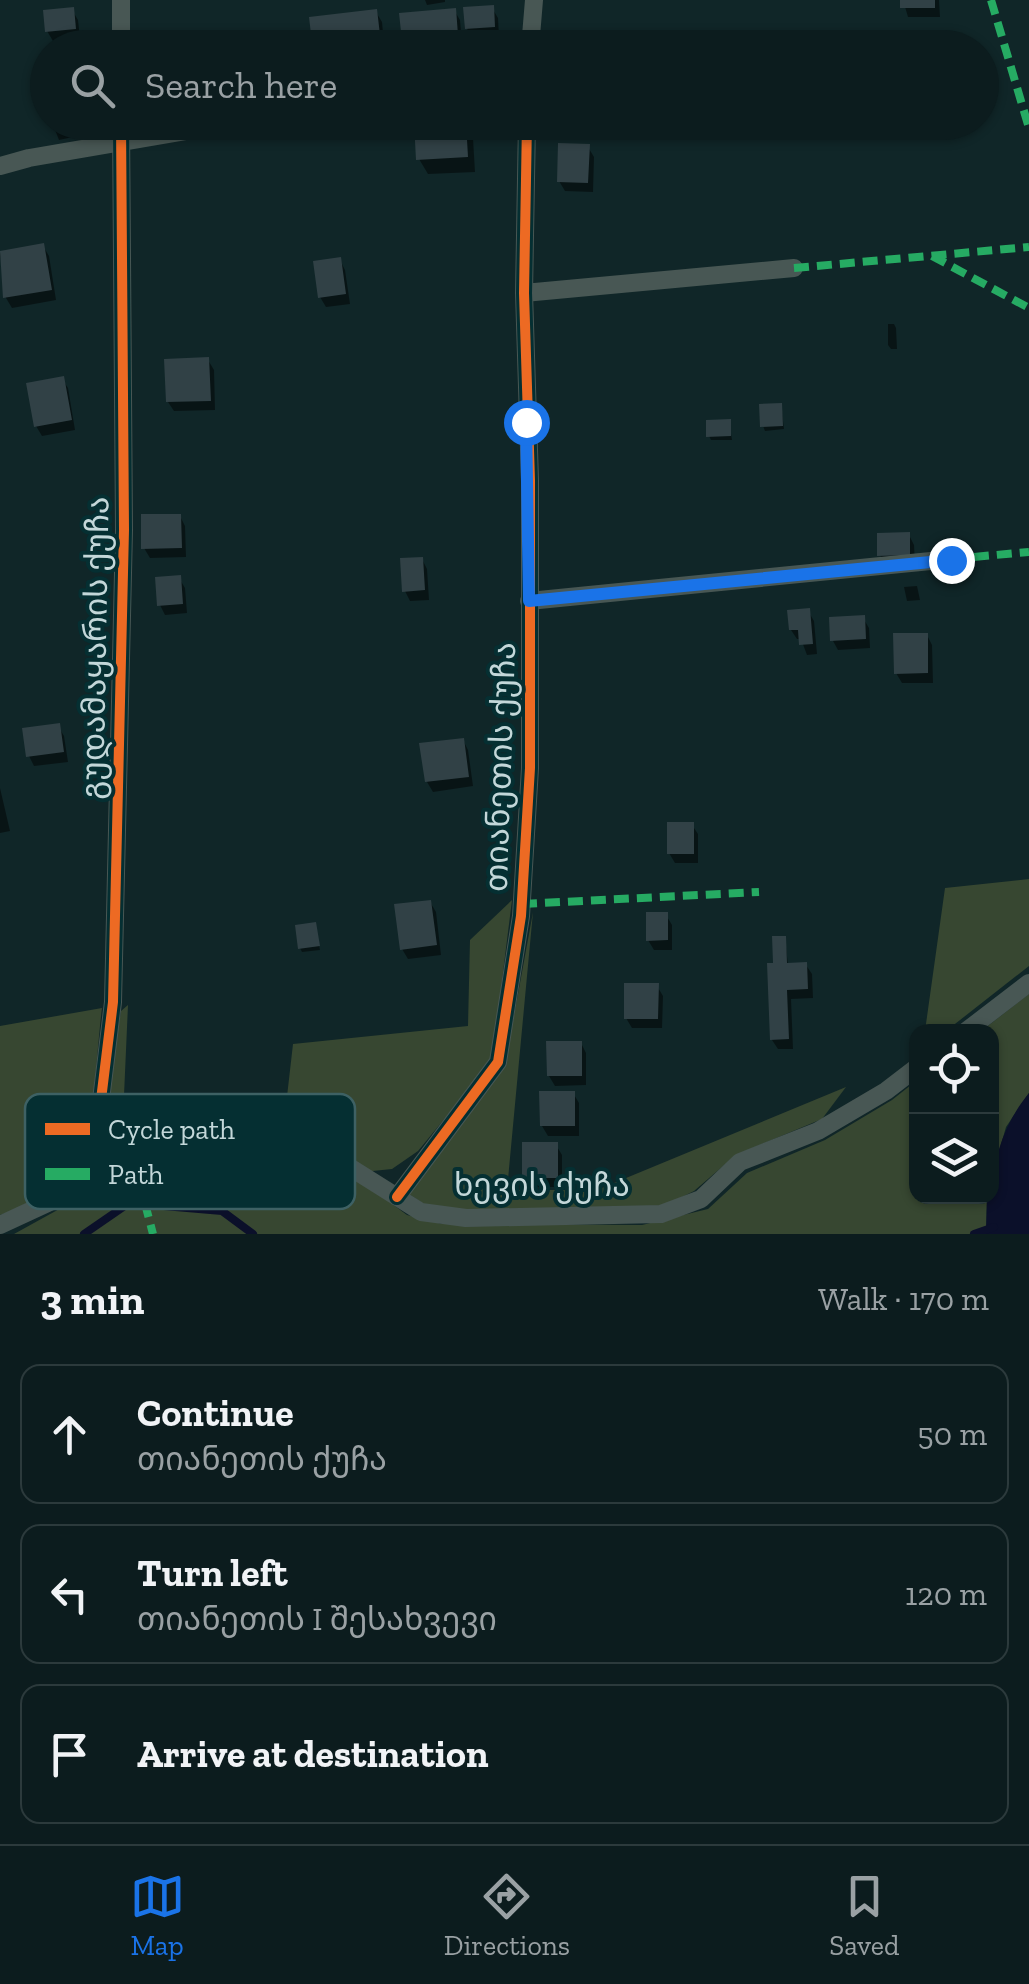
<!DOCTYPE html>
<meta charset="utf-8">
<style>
body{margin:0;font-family:"Zilla Slab","Noto Sans Georgian",serif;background:#1a292b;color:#f1f3f6}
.controls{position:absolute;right:30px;bottom:30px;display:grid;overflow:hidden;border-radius:20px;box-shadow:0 2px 8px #0004}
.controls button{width:90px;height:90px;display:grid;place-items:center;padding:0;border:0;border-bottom:2px solid #2c3a3c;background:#0c1c1e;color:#f1f3f6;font:50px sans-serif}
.stop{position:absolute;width:30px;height:30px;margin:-22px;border:8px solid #1a73e8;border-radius:50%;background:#fff}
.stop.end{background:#1a73e8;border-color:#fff;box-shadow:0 2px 10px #0008}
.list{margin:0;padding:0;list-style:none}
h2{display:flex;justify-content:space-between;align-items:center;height:130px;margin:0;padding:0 40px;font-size:42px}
h2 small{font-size:32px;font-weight:400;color:#9aa1a4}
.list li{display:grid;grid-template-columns:65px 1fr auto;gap:30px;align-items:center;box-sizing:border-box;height:140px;margin:0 20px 20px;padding:0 20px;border:2px solid #2c3a3c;border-radius:20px}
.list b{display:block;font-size:38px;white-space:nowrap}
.list p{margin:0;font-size:32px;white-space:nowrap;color:#9aa1a4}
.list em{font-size:32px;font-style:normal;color:#9aa1a4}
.icon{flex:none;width:55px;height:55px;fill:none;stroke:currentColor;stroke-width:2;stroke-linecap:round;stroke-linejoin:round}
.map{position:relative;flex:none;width:1029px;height:1234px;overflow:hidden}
.search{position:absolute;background:#0c1c1e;box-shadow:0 2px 8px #0004;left:30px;right:30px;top:30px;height:110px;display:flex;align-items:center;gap:25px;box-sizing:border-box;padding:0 35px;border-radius:55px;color:#9aa1a4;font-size:38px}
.sheet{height:610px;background:#0c1c1e}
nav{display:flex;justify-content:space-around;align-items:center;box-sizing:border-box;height:140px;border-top:2px solid #2c3a3c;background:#0c1c1e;font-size:28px;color:#9aa1a4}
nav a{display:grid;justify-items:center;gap:5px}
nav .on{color:#1a73e8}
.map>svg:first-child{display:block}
</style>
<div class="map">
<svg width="1029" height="1234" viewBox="0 0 1029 1234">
<rect width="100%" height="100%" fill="#102628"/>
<path fill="#374731" d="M1029 879V966L946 1031H925L945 888Z
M512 900 492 1061 418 1151 392 1169 363 1172 305 1129 272 1126 122 1156 111 1154 100 1139 121 1011 128 1005 123 1118 285 1114 293 1044 468 1026 470 940Z
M533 912 507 1190H597L846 1087 822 1119 736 1155 694 1191 662 1207 468 1212 427 1206 409 1194 505 1065Z
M1029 994V1093L1006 1127 992 1176V1032H980Z
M102 1008C97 1045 95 1123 78 1154 64 1180 28 1207 0 1215V1026Z
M916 1081V1196L987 1197 986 1234H14L110 1181 160 1171 246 1144 277 1142 311 1153 368 1186 407 1215 442 1224 642 1225 708 1209 747 1173 825 1140 892 1100Z"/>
<path fill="#0b102a" d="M1029 1093V1234H986L987 1197 992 1196C992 1159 1005 1122 1029 1093Z"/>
<path fill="#0007" d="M425 0H445V2L427 5Z
M903 0H939L940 17H908Z
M492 8 498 18 499 37 473 38 467 29Z
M72 10 78 20 80 38 53 41 47 31Z
M454 10 460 20 462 45 409 48 404 40Z
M376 12 382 22 384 44 318 48 315 42Z
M52 122H80L82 135 59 140Z
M417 122H472L475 172 428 174 419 159Z
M588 147 594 157 593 192 565 191 559 181Z
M43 246 49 256 56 300 12 308 6 298 0 253Z
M340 260 345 270 350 304 326 307 320 297Z
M888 324H894L896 328 897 349H891L888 345Z
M208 360 214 370 215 410 174 411 168 402Z
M62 379 68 388 75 430 42 436 36 426Z
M781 405 784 429 765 431 763 426Z
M729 422 732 440H711L709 436Z
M180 516 185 526 186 557 150 558 144 548Z
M909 535 914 545 915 565H885L880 555Z
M422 559 427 569 429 600 410 601 405 591Z
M179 578 185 588 187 613 165 615 160 605Z
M917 586 920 600 907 601 904 587Z
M808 611 814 621 817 654 807 655 801 639H797L791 630Z
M863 618 869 628 870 648 838 650 833 641Z
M927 635 932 645 933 683H902L896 673Z
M58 726 64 736 68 762 34 766 29 756Z
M463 740 468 750 473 786 433 792 427 782Z
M0 788 10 831 0 833Z
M692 825 698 834V863H675L669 853Z
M430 902 436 912 441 955 408 959 402 949Z
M666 915 672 925V950H654L648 940Z
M315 925 320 950 302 952 300 948Z
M785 938 788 965H806L812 974 813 998 791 999 793 1049H778L772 1040 776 966Z
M657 986 663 996 662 1028H632L626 1018Z
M581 1043 586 1053V1085L555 1086 549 1076Z
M573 1093 579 1103V1136H548L542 1126Z
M556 1145 562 1155V1187H530L525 1177Z"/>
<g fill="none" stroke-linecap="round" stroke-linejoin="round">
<path stroke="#0b102a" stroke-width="8" d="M84 1234 129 1203 222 1211 253 1234
M974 1234 994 1227"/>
</g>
<path fill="#314146" d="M900 0H935V8H900Z
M494 5 495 27 465 29 463 7Z
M74 7 76 29 45 32 43 10Z
M456 8 458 35 402 41 399 13Z
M377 9 380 35 312 43 309 17Z
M414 122H466L468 157 416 160Z
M558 143 590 144 588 183 557 182Z
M44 243 52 290 3 298 0 251Z
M341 257 346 294 318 298 313 261Z
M209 357 211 401 166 402 164 359Z
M64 376 72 420 34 427 26 383Z
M782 403 783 426 760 427 759 404Z
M731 419V436L706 437V420Z
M141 514H181L182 548 141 549Z
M910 532V555L877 556V533Z
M423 557 425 590 402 592 400 558Z
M181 575 183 604 157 606 155 577Z
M810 608 813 644 799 645 798 630H789L787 610Z
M865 615 866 639 830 641 829 617Z
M893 633H928V673L894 674Z
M60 723 64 752 26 757 22 728Z
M464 738 469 777 425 782 419 743Z
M667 822H694V854H667Z
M431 900 437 945 400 950 394 904Z
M646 912H668V940L646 941Z
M316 922 320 946 298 949 295 925Z
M772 936H786L787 963 807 962 808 989 787 990 789 1039 770 1040 767 963H773Z
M624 983H659L658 1019H624Z
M546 1041H582V1076H547Z
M539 1091H575V1126H540Z
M522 1142H558V1178H522Z"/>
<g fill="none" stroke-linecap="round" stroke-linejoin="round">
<path stroke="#485754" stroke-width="18" d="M121 48V0
M530 48 534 0
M0 166 29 158 239 122
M524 293 794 268
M529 601 951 559
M965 1032 1029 983
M92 1173 113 1002 124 530 121 122
M397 1197 498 1062 521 916 530 768V481L524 293 527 122
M0 1225 54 1200 92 1173 133 1158 277 1133 305 1139 421 1212 466 1218 661 1214 701 1199 740 1162 818 1131 886 1091 916 1068"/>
<path stroke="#26ab63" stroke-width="8" stroke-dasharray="15 8" stroke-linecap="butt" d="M991 0 1029 128
M932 256 1029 308
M794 268 1029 247
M951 559 1029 552
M522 904 759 892
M133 1158 153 1234"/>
<defs>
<path id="cycleway" d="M92 1173 113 1002 124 530 121 122
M397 1197 498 1062 521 916 530 768V481L524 293 527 122"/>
</defs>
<use href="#cycleway" stroke="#052f32" stroke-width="16"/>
<use href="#cycleway" stroke="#ed6a23" stroke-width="10"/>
</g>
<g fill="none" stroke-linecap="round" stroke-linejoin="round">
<path stroke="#1a73e8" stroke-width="12" d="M526 422 529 601 951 560"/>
</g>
<g text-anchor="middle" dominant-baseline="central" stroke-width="8" stroke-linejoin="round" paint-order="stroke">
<g font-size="32" fill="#c3d7d9" stroke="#052f32">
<text transform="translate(95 648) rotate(-89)">გუდამაყარის ქუჩა</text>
<text transform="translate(500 767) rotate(-88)">თიანეთის ქუჩა</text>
<text x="542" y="1185">ხევის ქუჩა</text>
</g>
</g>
<rect x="25" y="1094" width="330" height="115" rx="15" fill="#052f32" stroke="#3e6164" stroke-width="2.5"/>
<rect x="45" y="1123" width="45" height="12" fill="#ed6a23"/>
<rect x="45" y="1168" width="45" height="12" fill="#26ab63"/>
<g font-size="28" fill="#c3d7d9">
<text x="108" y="1139">Cycle path</text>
<text x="108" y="1184">Path</text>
</g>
</svg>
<div class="controls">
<button><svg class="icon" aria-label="locate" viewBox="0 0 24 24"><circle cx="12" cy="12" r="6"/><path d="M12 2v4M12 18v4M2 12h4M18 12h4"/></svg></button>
<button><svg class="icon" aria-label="layers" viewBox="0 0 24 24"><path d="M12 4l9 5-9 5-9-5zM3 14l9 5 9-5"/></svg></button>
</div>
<div class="stop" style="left:526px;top:422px"></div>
<div class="stop end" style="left:951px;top:560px"></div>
<div class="search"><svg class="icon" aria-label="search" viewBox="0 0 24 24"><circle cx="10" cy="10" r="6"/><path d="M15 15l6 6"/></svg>Search here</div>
</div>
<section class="sheet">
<h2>3 min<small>Walk · 170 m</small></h2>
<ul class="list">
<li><svg class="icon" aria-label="ahead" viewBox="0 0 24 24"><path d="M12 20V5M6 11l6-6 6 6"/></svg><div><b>Continue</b><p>თიანეთის ქუჩა</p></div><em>50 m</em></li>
<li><svg class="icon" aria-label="left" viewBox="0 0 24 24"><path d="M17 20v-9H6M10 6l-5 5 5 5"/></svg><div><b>Turn left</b><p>თიანეთის I შესახვევი</p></div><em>120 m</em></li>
<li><svg class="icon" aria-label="arrive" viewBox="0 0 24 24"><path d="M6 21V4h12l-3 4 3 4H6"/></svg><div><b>Arrive at destination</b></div></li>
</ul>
</section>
<nav>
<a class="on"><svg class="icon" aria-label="map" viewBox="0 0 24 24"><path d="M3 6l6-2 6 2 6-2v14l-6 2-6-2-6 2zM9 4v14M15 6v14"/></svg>Map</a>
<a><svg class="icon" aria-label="directions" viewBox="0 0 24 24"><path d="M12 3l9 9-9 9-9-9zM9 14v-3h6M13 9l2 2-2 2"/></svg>Directions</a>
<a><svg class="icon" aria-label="saved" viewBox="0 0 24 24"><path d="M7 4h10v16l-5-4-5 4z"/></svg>Saved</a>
</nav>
